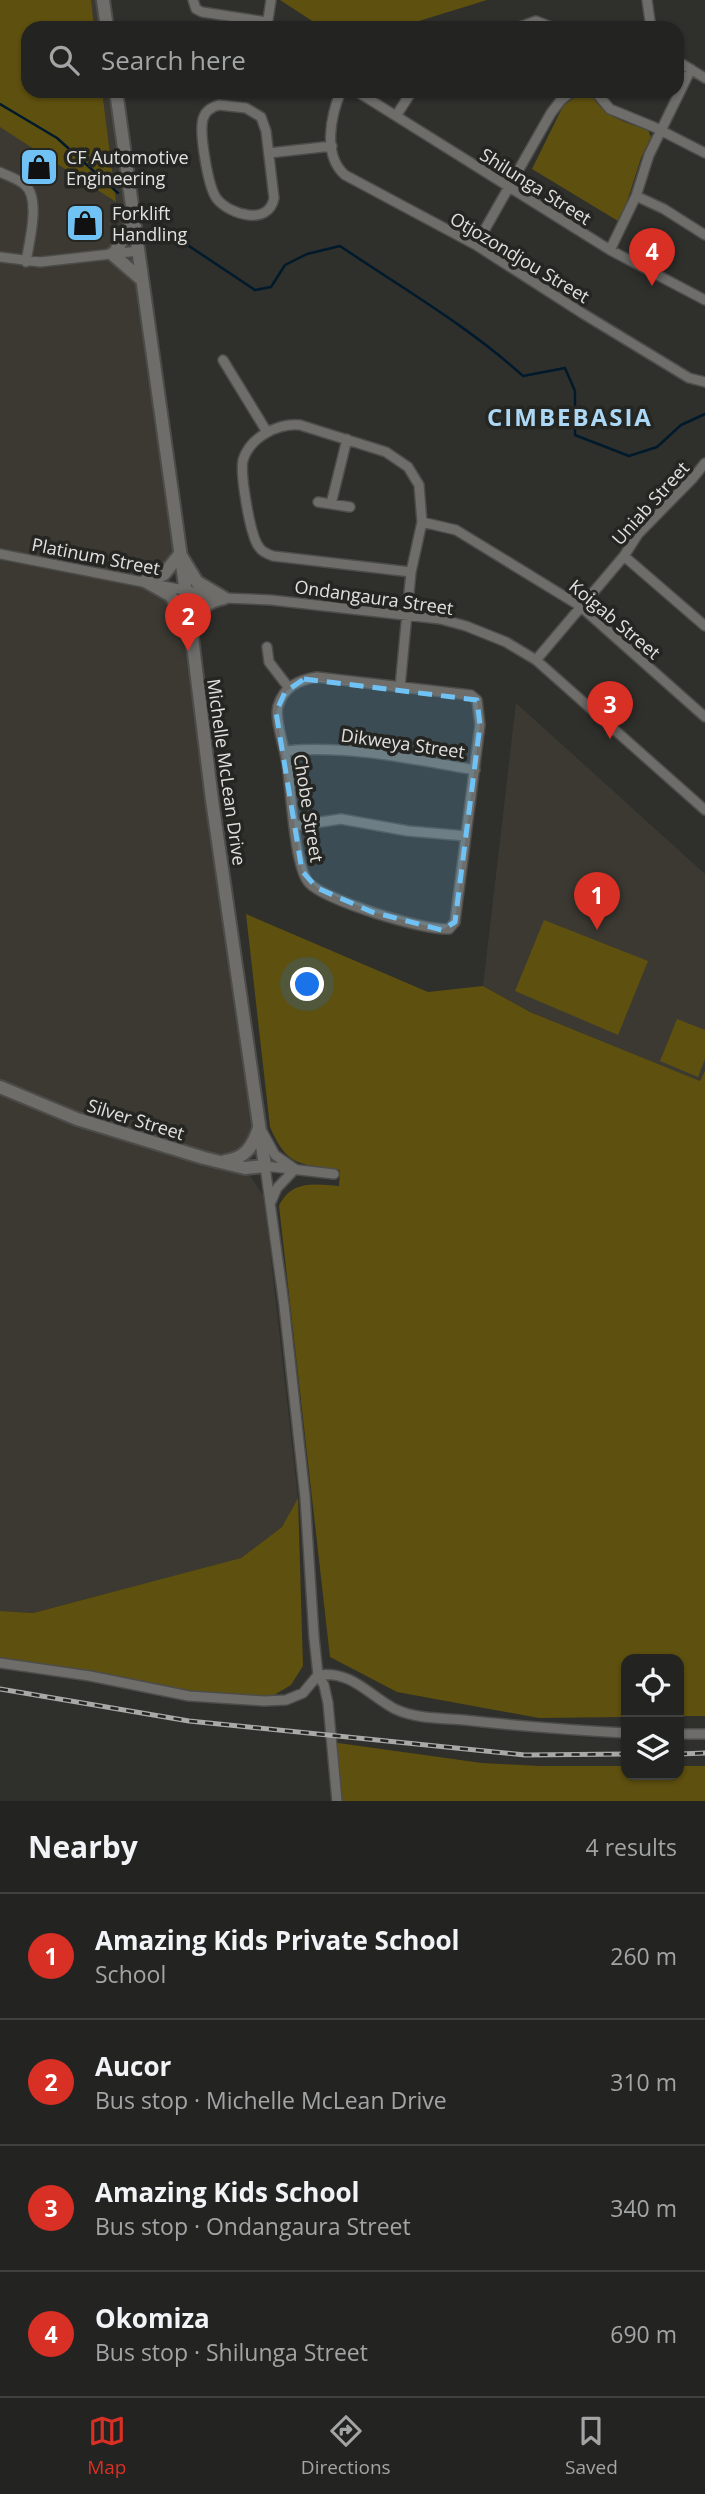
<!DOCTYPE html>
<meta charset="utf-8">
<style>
body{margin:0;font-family:"Open Sans",sans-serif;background:#2f2f2e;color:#f1f3f6}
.controls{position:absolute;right:21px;bottom:21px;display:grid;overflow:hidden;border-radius:14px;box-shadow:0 2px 5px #0004}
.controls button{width:63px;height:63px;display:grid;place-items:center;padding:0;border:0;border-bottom:2px solid #40403f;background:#232321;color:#f1f3f6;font:35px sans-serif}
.you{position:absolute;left:308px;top:985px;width:24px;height:24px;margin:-18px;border:5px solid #fff;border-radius:50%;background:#1a73e8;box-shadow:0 0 0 10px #1a73e833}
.badge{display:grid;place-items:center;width:46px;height:46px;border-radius:50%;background:#d93025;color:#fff;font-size:23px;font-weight:700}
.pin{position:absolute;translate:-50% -58px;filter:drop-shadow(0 2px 4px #0008)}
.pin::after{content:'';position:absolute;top:37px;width:24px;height:21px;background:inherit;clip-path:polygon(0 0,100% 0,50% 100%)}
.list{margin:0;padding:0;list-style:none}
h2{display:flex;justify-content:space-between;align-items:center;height:91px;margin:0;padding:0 28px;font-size:30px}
h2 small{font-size:23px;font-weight:400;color:#a3a4a5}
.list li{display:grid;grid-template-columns:46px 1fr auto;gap:21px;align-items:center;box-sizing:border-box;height:126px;padding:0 28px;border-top:2px solid #40403f}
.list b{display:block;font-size:26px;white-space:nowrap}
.list p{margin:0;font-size:23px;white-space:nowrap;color:#a3a4a5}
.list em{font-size:23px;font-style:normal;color:#a3a4a5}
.icon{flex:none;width:38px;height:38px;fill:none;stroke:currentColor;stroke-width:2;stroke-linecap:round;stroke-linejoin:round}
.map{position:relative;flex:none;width:705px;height:1801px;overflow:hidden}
.search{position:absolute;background:#232321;box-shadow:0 2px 5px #0004;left:21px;right:21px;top:21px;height:77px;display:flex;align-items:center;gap:18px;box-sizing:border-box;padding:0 24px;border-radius:21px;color:#a3a4a5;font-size:26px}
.sheet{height:595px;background:#232321}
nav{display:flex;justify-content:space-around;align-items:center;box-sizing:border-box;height:98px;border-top:2px solid #40403f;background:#232321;font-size:19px;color:#a3a4a5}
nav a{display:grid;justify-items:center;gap:4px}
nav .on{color:#d93025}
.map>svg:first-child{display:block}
</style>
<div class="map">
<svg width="705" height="1801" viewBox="0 0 705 1801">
<rect width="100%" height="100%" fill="#2f2f2c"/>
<path fill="#3b3932" d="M0 0H103L107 28H28V91H116L180 554 168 572 172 598 191 629 259 1125 236 1160 245 1168 264 1197 298 1498 282 1527 241 1558 33 1613 0 1611Z
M516 703 705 874V1071L700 1081 530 1012 483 986Z"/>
<path fill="#5e500f" d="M0 0H91L94 28H28V91H102L116 202 0 127Z
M280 0H487L419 21 412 28H323Z
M581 93 590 94C606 118 622 121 648 130L651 137 641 158 624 211 618 221 532 169 563 106Z
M246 914 428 992 483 986 530 1012 700 1081 705 1071V1716H679V1659H626V1717L539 1718 397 1692 330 1657 279 1206C291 1180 314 1184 339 1186L340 1170C302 1163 288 1169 270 1127Z
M544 920 648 961 618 1035 515 991Z
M677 1019 705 1030V1059L698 1077 660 1061Z
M298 1498 303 1666 291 1685 264 1701 189 1696 0 1663V1611L33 1613 241 1558 282 1527Z
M331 1742 482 1763 539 1766H626V1775H679V1766H705V1801H337Z"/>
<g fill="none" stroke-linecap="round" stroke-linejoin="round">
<path stroke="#001a2c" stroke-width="2.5" d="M0 104 57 138 118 193
M141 210 186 244 255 290 271 287 285 265 307 254 340 246C402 288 468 326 523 376L565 368 575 391V435L629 456 657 447 681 425 705 414"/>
<defs>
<path id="street" d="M193 0 196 9 202 12 267 22
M647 0 651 28
M267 26 271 0
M517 28 536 21 554 28
M677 61 705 78
M341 91C331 115 322 155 345 175L476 245 582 313 689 378 705 382
M356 91 610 250 705 300
M595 91 610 109 654 127 705 153
M219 105 246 108 261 117 266 131 274 198C269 226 230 215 217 199 208 188 199 132 203 119 205 111 212 107 219 105Z
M396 116 412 91
M269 153 332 146
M0 172C8 176 18 179 25 185 41 199 29 242 26 262
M636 196 664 209 705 235
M476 245 551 113 561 100 572 91
M610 250 636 196 649 155 691 69
M0 257 40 262 138 251
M223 360 267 432
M318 502 350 507
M331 504 347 439
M422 522 456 530 580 606 705 717
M0 554 224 598 271 600 440 619 466 626 506 642 536 660 705 810
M624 556 705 626
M267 647 269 662 289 688
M536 660 624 556 638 534 693 478 705 463
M317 677 471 695 477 700 480 725 455 922 449 929C424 931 327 901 309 883 294 867 291 789 287 764 285 749 274 719 278 706 284 686 299 680 317 677Z
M400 687 411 572 422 522 419 485 408 467 386 452 300 425C278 423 250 437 243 460 240 474 250 536 259 547 262 552 267 554 273 556L411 572
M285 751C349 745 412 759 475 770
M294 826 341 819 408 831 466 836
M263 1133 275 1155 295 1169 277 1188 271 1202
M334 1174 265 1166 284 1305 305 1497 314 1637 318 1675 324 1685 328 1703 337 1801
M0 1663 90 1676 189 1696 264 1701 286 1700 303 1693 318 1675C353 1671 368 1695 395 1709 416 1719 442 1718 464 1720 518 1726 572 1730 626 1733
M679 1734H705"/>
<path id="secondary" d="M103 0 107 28
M112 254 141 279
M114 254 133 221
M145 581 164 574 180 554 197 582 224 598
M145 581 170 595 187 620
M191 628C197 611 206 601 224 598
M0 1087 77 1119 204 1158 245 1168 265 1166 212 800 191 629 116 91
M225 1161C245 1159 253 1146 259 1128"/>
</defs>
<use href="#street" stroke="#4c4c4a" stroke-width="12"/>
<use href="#secondary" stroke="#4c4c4a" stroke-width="16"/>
<use href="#street" stroke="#6e6d6a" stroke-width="9"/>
<use href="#secondary" stroke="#6e6d6a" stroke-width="12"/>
<defs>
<path id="rail" d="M0 1689 189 1721 525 1755 626 1754
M679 1754 705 1753"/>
</defs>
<use href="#rail" stroke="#a9a9a7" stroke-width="5"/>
<use href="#rail" stroke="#252522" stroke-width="2.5" stroke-dasharray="8" stroke-linecap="butt"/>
</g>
<path fill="#70c2f4" fill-opacity="0.2" stroke="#70c2f4" stroke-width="5" stroke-dasharray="14 9" stroke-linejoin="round" d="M304 679 477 700 480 725 455 922 442 930 372 912 317 888 302 871 276 712 285 692Z"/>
<defs>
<symbol id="shop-square" viewBox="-11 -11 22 22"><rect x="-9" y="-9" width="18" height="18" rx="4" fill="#70c2f4" stroke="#252522"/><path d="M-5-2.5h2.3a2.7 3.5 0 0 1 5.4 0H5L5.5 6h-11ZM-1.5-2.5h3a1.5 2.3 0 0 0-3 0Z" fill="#111"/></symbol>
</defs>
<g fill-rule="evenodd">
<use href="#shop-square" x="17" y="145" width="44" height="44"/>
<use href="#shop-square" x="63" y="201" width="44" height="44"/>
</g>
<g text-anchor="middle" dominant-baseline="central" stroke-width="7" stroke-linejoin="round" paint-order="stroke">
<g font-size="18" fill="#e2e1e0" stroke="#252522" text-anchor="start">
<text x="66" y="157">CF Automotive<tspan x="66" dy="21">Engineering</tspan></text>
<text x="112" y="213">Forklift<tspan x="112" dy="21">Handling</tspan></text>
</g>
<g font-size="18" fill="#e2e1e0" stroke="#252522">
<text transform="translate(536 186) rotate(32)">Shilunga Street</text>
<text transform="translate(520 257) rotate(31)">Otjozondjou Street</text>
<text transform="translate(650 503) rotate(-48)">Uniab Street</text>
<text transform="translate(96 556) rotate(11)">Platinum Street</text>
<text transform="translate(374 597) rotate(8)">Ondangaura Street</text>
<text transform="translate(615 619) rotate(40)">Koigab Street</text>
<text transform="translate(403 743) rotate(8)">Dikweya Street</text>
<text transform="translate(227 772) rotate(82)">Michelle McLean Drive</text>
<text transform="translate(309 808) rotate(81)">Chobe Street</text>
<text transform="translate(136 1119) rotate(17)">Silver Street</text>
</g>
<g font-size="24" font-weight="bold" letter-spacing="2" fill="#add8f5" stroke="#252522">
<text x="570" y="416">CIMBEBASIA</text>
</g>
</g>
</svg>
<div class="controls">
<button><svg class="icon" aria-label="locate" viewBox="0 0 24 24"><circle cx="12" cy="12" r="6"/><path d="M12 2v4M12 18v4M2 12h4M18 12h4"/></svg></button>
<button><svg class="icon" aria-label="layers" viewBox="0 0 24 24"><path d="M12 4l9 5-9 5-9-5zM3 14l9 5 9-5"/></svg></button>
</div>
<div class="you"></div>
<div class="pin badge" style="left:597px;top:930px">1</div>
<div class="pin badge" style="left:188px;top:651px">2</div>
<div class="pin badge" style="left:610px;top:739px">3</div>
<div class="pin badge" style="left:652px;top:286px">4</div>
<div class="search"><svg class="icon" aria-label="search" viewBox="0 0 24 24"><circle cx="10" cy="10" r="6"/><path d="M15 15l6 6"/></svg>Search here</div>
</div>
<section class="sheet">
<h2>Nearby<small>4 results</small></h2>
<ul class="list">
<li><span class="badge">1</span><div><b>Amazing Kids Private School</b><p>School</p></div><em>260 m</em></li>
<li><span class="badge">2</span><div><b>Aucor</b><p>Bus stop · Michelle McLean Drive</p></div><em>310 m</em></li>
<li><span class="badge">3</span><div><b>Amazing Kids School</b><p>Bus stop · Ondangaura Street</p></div><em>340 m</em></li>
<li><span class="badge">4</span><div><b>Okomiza</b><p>Bus stop · Shilunga Street</p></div><em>690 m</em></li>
</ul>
</section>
<nav>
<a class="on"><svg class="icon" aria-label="map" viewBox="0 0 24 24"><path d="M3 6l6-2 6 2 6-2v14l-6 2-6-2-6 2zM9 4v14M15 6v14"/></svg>Map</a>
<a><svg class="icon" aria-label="directions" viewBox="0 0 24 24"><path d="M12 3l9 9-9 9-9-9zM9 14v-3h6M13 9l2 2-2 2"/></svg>Directions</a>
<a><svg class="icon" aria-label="saved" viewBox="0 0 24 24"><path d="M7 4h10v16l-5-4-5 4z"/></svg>Saved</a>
</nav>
